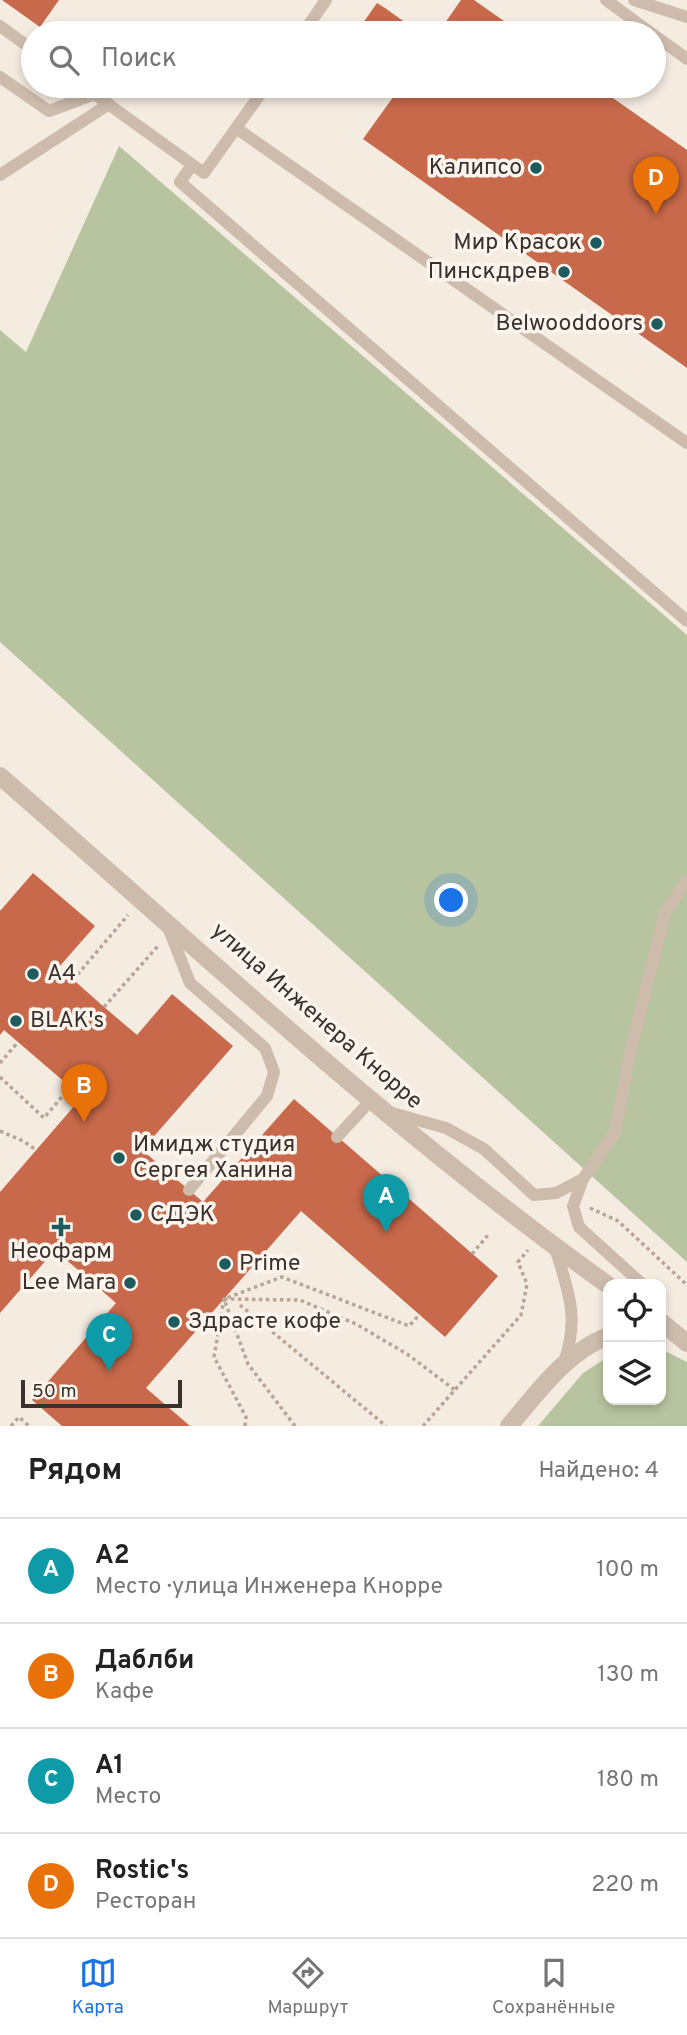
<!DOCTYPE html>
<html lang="ru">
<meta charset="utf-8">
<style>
body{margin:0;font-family:Overpass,sans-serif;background:#f2f2f2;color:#222}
.controls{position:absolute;right:21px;bottom:21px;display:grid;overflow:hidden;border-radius:14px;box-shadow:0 4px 10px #0003}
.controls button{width:63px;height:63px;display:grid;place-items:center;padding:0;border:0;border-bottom:2px solid #e0e0e0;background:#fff;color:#222;font:35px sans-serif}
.scale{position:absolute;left:21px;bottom:18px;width:161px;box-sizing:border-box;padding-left:7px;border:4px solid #3b302b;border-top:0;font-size:19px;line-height:24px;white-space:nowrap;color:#3b302b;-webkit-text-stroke:5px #fbf5ee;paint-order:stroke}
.you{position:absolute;left:452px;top:901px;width:24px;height:24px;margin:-18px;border:5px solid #fff;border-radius:50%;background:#1a73e8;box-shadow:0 0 0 10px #1a73e833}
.badge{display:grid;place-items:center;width:46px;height:46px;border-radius:50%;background:#1a73e8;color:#fff;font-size:23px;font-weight:700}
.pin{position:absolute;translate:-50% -58px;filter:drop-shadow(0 2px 4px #0008)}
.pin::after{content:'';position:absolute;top:37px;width:24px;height:21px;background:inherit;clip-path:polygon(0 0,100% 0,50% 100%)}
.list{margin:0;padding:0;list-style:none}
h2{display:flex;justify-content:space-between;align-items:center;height:91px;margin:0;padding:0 28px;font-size:30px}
h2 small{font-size:23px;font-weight:400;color:#767676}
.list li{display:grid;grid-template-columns:46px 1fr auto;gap:21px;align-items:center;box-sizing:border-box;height:105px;padding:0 28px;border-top:2px solid #e0e0e0}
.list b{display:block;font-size:26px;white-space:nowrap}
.list p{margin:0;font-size:23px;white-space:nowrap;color:#767676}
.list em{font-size:23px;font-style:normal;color:#767676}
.icon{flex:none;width:38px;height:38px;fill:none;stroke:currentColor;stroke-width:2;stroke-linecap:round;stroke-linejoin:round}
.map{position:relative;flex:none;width:687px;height:1426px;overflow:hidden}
.search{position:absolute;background:#fff;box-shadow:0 4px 10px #0003;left:21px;right:21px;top:21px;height:77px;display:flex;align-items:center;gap:18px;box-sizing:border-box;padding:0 24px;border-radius:38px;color:#767676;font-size:26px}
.sheet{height:511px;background:#fff}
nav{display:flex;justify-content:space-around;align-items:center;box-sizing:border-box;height:98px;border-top:2px solid #e0e0e0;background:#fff;font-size:19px;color:#767676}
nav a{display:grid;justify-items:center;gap:4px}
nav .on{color:#1a73e8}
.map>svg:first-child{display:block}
</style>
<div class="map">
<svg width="687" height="1426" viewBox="0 0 687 1426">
<rect width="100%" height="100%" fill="#f4ebe1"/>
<path fill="#b8c4a0" d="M119 146 687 635V1262L0 642V330L26 352Z
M661 1349 687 1362V1426H538L583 1373 608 1357V1400H661Z"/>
<path fill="#c8694b" d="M2 0H59L40 27Z
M461 0H474L521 33H438Z
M377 3 385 8 420 33H356Z
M386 86H617L610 96 687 150V368L363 139 396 93Z
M33 873 95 926 59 967 104 1007 137 1035 172 994 233 1046 142 1150 203 1202 294 1099 498 1276 445 1337 301 1211 146 1388 190 1426H62L32 1400 116 1303 55 1250 0 1313V1192L82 1097 4 1030 0 1035V911Z"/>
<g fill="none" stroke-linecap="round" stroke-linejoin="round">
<path stroke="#b9a596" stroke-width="3.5" stroke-dasharray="3.5 3.5" stroke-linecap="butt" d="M73 980 128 915
M32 1007 42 1015
M104 1007 158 946
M0 1063 18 1042
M0 1077 44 1118 70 1087
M0 1131 23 1141 36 1150
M590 1208 618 1221 687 1285
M472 1254 488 1235
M240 1305 386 1426
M11 1426 19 1417 29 1426
M245 1426 246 1417 214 1357 224 1299 282 1277 409 1326 420 1314
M295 1426 248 1364 224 1299 300 1300 356 1324 407 1354 455 1390
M423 1426 521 1315 527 1284 518 1262 528 1250"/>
<path stroke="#cdbbac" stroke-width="12" d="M606 0 651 33
M634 0 687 17
M0 26 33 50
M303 33 326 0
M654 35 687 59
M0 77 49 111 95 94
M83 86 204 173 266 86
M236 128 687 443
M192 165 180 182 687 621
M0 175 109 104
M168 927 190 983 265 1048 274 1072 267 1096 189 1190
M392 1113 446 1128 484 1149 534 1195 556 1193 583 1179
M337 1137 372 1099
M555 1247C568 1291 580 1317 564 1362
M642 1284 579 1227 573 1206 583 1179 615 1132 631 1049 665 913 687 881"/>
<path stroke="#cdbbac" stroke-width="18" d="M0 776C199 949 393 1132 608 1285
M661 1322 687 1343
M509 1426C539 1391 565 1353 608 1336"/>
</g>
<g fill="#1f5a5e" stroke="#fbf5ee" stroke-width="2.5">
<circle cx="536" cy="168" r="7"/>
<circle cx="596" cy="243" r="7"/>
<circle cx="564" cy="272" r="7"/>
<circle cx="657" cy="324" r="7"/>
<circle cx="33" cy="974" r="7"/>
<circle cx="16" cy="1021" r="7"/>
<circle cx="119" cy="1158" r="7"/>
<circle cx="136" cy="1215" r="7"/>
<path d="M57.5 1216.5h7v7h7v7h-7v7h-7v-7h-7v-7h7z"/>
<circle cx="225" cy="1264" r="7"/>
<circle cx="130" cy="1283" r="7"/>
<circle cx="174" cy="1322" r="7"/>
</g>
<g text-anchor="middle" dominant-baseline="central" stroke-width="7" stroke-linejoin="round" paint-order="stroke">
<g font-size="23" fill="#3b302b" stroke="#fbf5ee" text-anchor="start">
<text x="522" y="168" text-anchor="end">Калипсо</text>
<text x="582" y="243" text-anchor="end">Мир Красок</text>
<text x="550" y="272" text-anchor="end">Пинскдрев</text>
<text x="643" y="324" text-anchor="end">Belwooddoors</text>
<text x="47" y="974">А4</text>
<text x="30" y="1021">BLAK's</text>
<text x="133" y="1145">Имидж студия<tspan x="133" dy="26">Сергея Ханина</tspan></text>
<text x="150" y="1215">СДЭК</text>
<text x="61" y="1252" text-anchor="middle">Неофарм</text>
<text x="239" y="1264">Prime</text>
<text x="116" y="1283" text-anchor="end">Lee Mara</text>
<text x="188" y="1322">Здрасте кофе</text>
</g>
<g font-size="23" fill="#3b302b" stroke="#fbf5ee">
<text transform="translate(316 1017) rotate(41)">улица Инженера Кнорре</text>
</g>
</g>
</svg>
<div class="controls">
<button><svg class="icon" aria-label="locate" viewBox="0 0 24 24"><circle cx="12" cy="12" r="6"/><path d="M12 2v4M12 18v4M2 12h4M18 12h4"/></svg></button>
<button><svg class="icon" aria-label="layers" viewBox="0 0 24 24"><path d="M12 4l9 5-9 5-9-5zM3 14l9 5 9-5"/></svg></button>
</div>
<div class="scale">50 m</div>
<div class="you"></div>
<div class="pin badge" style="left:386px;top:1232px;background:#0f9aa8">A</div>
<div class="pin badge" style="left:84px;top:1122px;background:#e8710a">B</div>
<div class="pin badge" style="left:109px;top:1371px;background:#0f9aa8">C</div>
<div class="pin badge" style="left:656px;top:214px;background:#e8710a">D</div>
<div class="search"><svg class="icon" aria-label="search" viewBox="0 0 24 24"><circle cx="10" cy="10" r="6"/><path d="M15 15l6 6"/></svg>Поиск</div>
</div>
<section class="sheet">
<h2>Рядом<small>Найдено: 4</small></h2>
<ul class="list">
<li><span class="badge" style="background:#0f9aa8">A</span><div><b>А2</b><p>Место · улица Инженера Кнорре</p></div><em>100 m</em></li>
<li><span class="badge" style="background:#e8710a">B</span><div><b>Даблби</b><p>Кафе</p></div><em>130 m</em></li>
<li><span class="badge" style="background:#0f9aa8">C</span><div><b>А1</b><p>Место</p></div><em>180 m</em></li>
<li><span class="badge" style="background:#e8710a">D</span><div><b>Rostic's</b><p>Ресторан</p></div><em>220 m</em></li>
</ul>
</section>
<nav>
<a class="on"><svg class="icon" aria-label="map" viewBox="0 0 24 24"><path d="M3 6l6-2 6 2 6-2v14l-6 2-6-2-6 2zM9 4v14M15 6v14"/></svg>Карта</a>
<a><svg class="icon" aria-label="directions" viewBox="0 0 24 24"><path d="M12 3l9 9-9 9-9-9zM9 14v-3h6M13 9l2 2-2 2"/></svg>Маршрут</a>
<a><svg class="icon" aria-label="saved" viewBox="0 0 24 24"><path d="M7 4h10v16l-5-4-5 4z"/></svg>Сохранённые</a>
</nav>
